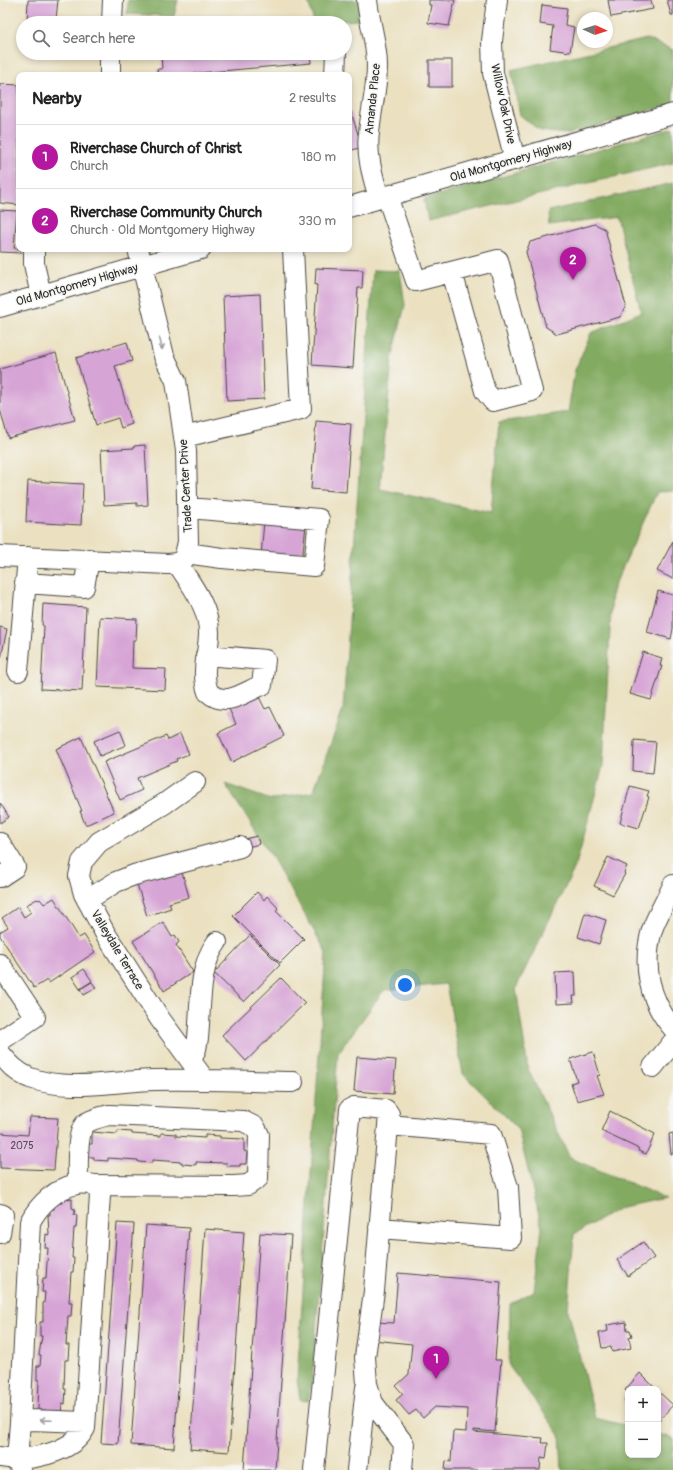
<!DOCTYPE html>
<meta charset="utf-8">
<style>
body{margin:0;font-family:Pangolin,sans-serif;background:#f2f2f2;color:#222}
.controls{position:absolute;right:12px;bottom:12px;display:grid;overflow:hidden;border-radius:8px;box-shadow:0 2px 6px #0003}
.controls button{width:36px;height:36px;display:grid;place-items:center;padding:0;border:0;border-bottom:1px solid #e0e0e0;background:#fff;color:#222;font:20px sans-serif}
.compass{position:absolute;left:577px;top:12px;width:36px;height:36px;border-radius:50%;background:#fff;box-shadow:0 2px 6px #0003;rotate:93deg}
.you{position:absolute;left:405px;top:985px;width:14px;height:14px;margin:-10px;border:3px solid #fff;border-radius:50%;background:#1a73e8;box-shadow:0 0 0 6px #1a73e833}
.badge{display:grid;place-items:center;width:26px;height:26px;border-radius:50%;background:#b5179e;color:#fff;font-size:13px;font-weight:700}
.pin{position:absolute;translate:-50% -33px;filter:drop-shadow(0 1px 2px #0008)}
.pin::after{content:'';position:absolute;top:21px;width:14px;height:12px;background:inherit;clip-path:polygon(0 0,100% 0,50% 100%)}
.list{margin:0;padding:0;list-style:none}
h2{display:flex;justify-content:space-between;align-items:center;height:52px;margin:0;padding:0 16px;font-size:17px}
h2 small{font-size:13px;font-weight:400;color:#767676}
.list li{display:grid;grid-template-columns:26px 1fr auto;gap:12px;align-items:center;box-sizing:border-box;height:64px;padding:0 16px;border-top:1px solid #e0e0e0}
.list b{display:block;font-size:15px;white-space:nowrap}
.list p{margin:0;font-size:13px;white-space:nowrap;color:#767676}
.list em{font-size:13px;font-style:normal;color:#767676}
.icon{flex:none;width:22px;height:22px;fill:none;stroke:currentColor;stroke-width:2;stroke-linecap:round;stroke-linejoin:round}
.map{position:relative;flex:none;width:673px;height:1470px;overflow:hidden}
.search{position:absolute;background:#fff;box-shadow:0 2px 6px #0003;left:16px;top:16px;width:336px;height:44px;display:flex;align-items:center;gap:10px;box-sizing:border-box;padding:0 14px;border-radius:22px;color:#767676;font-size:15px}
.panel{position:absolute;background:#fff;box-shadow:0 2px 6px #0003;left:16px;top:72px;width:336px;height:180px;border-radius:8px}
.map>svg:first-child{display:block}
</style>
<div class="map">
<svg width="673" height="1470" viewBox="0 0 673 1470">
<rect width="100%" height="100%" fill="#f6f6f2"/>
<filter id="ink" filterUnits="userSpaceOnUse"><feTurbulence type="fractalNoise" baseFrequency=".025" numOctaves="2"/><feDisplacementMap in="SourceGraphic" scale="8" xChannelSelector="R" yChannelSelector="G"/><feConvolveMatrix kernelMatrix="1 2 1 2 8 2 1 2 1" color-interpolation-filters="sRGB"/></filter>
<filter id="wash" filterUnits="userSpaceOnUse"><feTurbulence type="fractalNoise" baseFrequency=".012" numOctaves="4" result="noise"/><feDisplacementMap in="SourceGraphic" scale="16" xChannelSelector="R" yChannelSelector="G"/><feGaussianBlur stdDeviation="0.9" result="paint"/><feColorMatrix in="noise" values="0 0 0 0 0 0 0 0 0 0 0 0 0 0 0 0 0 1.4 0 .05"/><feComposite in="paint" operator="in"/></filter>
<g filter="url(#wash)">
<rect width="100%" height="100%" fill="#ebe1c1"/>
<path fill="#82aa60" stroke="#566a46" d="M128 0H178L174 16 127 14Z
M308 0H361L360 20 314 23Z
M647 39 673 50V104L567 134 540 131 520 115 511 70Z
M673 128V163L428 221 424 199Z
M673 183V491L657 492 612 591 603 766 576 865 516 988 528 1069 570 1158 665 1198 622 1207 574 1234 568 1310 595 1418 628 1426V1455H658V1434L673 1438V1470H562L560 1435 509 1366 510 1304 534 1291 542 1228 518 1129 463 1074 446 984 384 990 338 1053 312 1381 308 1401 300 1400 297 1379 326 952 271 855 225 784 271 800 313 792 343 710 373 270 400 271 405 305 392 359 380 489 491 513 499 422 568 412 575 370 591 333 641 312 617 217 549 226 548 211Z"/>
<g id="blocks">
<path fill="#d7a4d6" d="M28 0H58L56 19H59V23H27Z
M429 0H455L449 26 428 23 431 5H429Z
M608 0H651L653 9 611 17Z
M667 0H673V15H671Z
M542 5 567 8 565 25 574 27 570 52 550 49 553 26 540 24Z
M161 53H310L311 63 176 75H158L157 69H162Z
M429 60H452V87H429Z
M0 84 19 85V205L0 203Z
M351 112 362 147 349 151V113Z
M0 210 17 211 14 248 21 249V253L0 252Z
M595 224 605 229 626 306 620 317 557 334 546 327 526 252 530 242Z
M316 268 363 270 362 288H358L353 368 312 365 317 285H315Z
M260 294 264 399 227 401 223 296Z
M127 342 132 361 115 366 132 424 121 428 118 418 96 425 76 358Z
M56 353 75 420 8 438 0 409V369Z
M316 421 351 424 346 492 311 489Z
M145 445 148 505 137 506V503L104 505 101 450 134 448V446Z
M28 481 83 484 81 525 26 522Z
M264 521 306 525 302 560 261 556Z
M673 541V579L657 571Z
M658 591 673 595V629L671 639 647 632Z
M43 604 86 607 82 691 41 689 44 626 42 625Z
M100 617 137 619 136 640H133L132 668 166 669 165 690 97 687Z
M0 627 7 629 1 658H0Z
M643 652 662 658 660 666H662L651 700 630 694Z
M258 695 265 709 270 707 284 736 232 762 218 733 236 724 229 709Z
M120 730 126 745 100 756 94 741Z
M180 734 189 754 176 759 177 761 137 778 142 790 120 800 104 762 166 736 168 740Z
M81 737 114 812 88 824H85L80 811H82L56 749Z
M634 740 656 742 653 773 633 771Z
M630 786 649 791 647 796 649 797 639 828 620 823Z
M0 803 9 817 0 823Z
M257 836 259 844 248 847 245 839Z
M608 857 627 866 624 873 625 874 613 895 594 886Z
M182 872 189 897 169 903 171 908 147 916 136 881 160 874 162 879Z
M257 892 264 900 267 896 278 908 276 911 304 939 280 963 233 916Z
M54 898 79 938 84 935 95 952 49 983 47 980 34 988 0 936V932L8 927 2 918 18 907 24 917 31 912 26 905 37 899 38 900 40 899 44 904Z
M585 913 606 920 599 944 578 937Z
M163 922 172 937 175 935 179 942 176 945 193 972 164 991 133 941Z
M250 935 280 965 244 1002 214 973Z
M84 969 92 981 80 989 72 977Z
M575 972 576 996H573L574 1003 556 1004 555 973Z
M281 978 305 1003 246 1061 222 1035Z
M92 982 96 988 84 995 80 989Z
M593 1052 600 1075 597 1076 604 1094 577 1101 571 1083 577 1081 570 1059Z
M357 1057 396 1060 393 1094 354 1091Z
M610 1111 655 1134 646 1154 638 1151 639 1149 601 1131Z
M30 1117 58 1118 54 1170 0 1168V1133L28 1135Z
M118 1131 132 1132V1134L161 1136V1133L176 1134V1136L205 1138V1135L220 1136V1138L244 1139V1151L247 1152 246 1164H240V1166H226L227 1163 196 1162V1165L182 1164V1162L152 1160V1163L138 1162V1160L108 1158V1161L94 1160V1157H88L89 1144H92V1132L117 1134Z
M673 1133V1154H671L669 1134Z
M63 1198 72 1199V1208L75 1209 74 1215H77L76 1228H74L72 1258H74L73 1272H71L69 1302H72L71 1316H68L66 1345H69L68 1360H65L64 1389H66L65 1404 62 1403 61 1415 45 1414 46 1410H38L39 1380H37V1366H40L41 1355H39L42 1336H40V1322H43V1303H44L45 1292H42L43 1278H46L48 1248H45L46 1234 49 1235 48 1215H50V1209H54V1203H62Z
M117 1223 134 1224 118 1444 101 1443Z
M146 1225 189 1228 174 1448 131 1445Z
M205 1229 244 1232 229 1452 190 1449Z
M260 1233 291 1235 275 1470H244Z
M643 1242 654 1258 628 1276 617 1260Z
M398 1273 501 1282 495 1360H501L495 1432 474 1430V1432L543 1438 542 1443H548L546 1459 541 1458 540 1470H445L446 1461 451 1462 453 1431 466 1432 467 1409 435 1407 423 1418 416 1410 409 1415 396 1400 403 1394 396 1386 409 1374 412 1344 373 1340 374 1322 394 1323Z
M626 1322 627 1330H630L632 1336 629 1337 631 1348 612 1352 611 1347 602 1348 599 1333 608 1331 607 1325Z
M640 1373 656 1389H628V1393L625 1390Z
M658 1391 673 1405 659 1420 658 1418Z
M628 1395V1404L624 1400Z"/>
</g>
</g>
<g filter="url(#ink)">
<use href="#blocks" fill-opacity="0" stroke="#484642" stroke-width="1"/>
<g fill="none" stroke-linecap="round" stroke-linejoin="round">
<defs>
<path id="minor" d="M367 0C369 22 377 43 377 66 377 89 371 110 369 133 366 155 373 177 379 198
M497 0 492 41 493 73 515 160
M112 23 113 0
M110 75V53
M335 75 336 53
M387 196 416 281 498 260 532 391 493 401 485 391 452 272
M349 207 673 114
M34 249V264L41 295
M0 307 201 249
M184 437 301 409 293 249
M186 553 222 558 314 566 319 519 188 508
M0 556 168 564 177 563 184 559 188 542 186 451 176 381 164 356 138 249
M177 563C191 584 210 608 209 635 208 655 201 673 208 692 226 708 243 693 262 685L265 660 206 655
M25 583 84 587 89 559
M18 671 28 557
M195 782 164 804 99 842 82 862 79 876 84 894 105 933 160 1019 204 1079
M0 843 15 867 0 877
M673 885C667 900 657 915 652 930 642 965 649 1001 673 1028
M87 900 116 882 134 875 240 847
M0 964 35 1017 0 1041
M0 1053C9 1064 17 1073 30 1078 69 1092 113 1081 154 1080 200 1079 247 1081 293 1082
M191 1061 196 1049 198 1038C201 1008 198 966 217 942
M653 1067 673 1042
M78 1184C78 1170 76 1134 85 1124 91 1119 101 1117 109 1115L243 1121 255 1127 259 1135 258 1178 248 1185 234 1186 96 1185
M0 1214 3 1215 0 1233
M379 1228 511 1238 508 1187 491 1134 389 1125
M0 1457C26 1462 72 1454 85 1428L100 1195 96 1185C90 1184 83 1183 77 1184 57 1188 39 1204 30 1222L20 1423
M21 1470 17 1459 20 1423 30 1420 85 1422
M314 1470 350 1109 354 1107 386 1110 389 1114 374 1291 365 1357 367 1384 373 1403 404 1444 402 1470
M357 1470 366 1387"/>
</defs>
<use href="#minor" stroke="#484642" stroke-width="22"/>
<use href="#minor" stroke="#fff" stroke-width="20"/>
</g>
<defs><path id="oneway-shaft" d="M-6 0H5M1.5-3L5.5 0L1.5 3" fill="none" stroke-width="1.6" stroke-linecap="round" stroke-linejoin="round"/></defs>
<g stroke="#a0a0a0">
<use href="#oneway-shaft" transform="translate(161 344) rotate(76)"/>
<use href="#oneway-shaft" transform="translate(46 1420) rotate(-178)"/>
</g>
</g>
<g text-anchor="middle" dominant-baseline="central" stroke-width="3" stroke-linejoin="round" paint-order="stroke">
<g font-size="10" fill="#564956">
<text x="22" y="1146">2075</text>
</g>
<g font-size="12" fill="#2b2b2b" stroke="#f6f6f2">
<text transform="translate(373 99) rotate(-84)">Amanda Place</text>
<text transform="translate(503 104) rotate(78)">Willow Oak Drive</text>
<text transform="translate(511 161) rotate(-16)">Old Montgomery Highway</text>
<text transform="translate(77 285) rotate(-16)">Old Montgomery Highway</text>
<text transform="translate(186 486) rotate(-93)">Trade Center Drive</text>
<text transform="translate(117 950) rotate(59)">Valleydale Terrace</text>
</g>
</g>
</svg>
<div class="controls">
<button>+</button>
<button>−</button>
</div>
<svg class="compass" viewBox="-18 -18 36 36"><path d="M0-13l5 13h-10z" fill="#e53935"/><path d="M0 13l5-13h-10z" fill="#767676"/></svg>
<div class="you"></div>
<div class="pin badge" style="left:436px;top:1379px">1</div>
<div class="pin badge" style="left:573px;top:280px">2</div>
<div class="search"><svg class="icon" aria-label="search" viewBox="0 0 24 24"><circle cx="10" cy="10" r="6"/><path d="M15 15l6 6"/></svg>Search here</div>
<section class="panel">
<h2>Nearby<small>2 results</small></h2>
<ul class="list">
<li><span class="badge">1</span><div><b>Riverchase Church of Christ</b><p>Church</p></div><em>180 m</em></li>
<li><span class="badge">2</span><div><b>Riverchase Community Church</b><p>Church · Old Montgomery Highway</p></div><em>330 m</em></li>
</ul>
</section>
</div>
